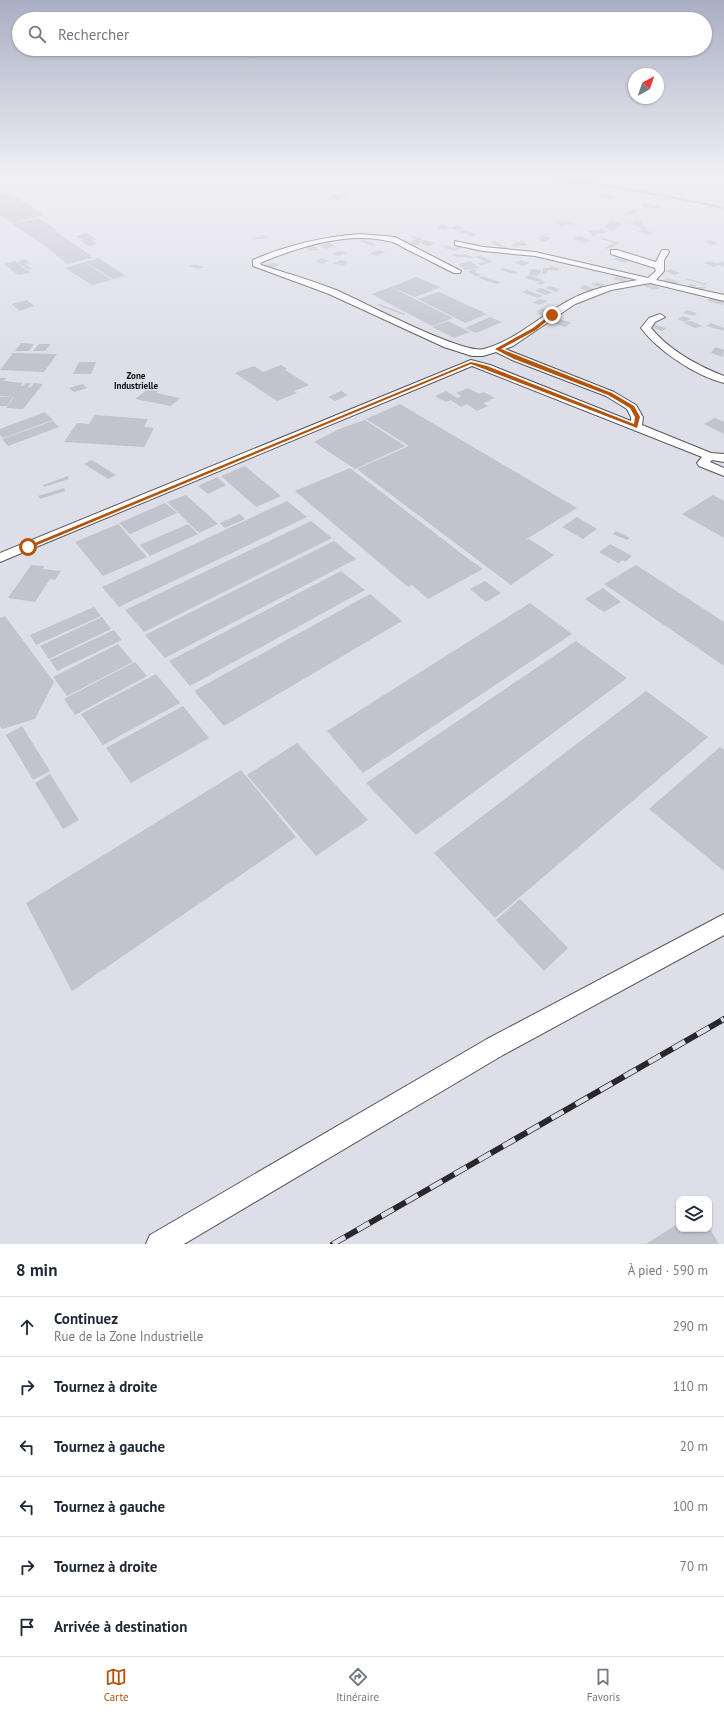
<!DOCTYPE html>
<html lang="fr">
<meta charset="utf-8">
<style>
body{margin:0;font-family:"PT Sans",sans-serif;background:#f2f2f3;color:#1f2937}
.controls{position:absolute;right:12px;bottom:12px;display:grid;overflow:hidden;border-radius:8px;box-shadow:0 1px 3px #0004}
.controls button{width:36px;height:36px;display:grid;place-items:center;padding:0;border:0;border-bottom:1px solid #e0e1e3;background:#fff;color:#1f2937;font:20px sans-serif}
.compass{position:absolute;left:628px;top:68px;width:36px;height:36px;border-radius:50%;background:#fff;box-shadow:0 1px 3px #0004;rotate:40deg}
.stop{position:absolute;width:12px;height:12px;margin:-9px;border:3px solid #b45309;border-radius:50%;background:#fff}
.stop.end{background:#b45309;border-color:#fff;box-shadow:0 1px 4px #0008}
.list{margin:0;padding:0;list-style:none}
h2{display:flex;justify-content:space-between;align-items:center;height:52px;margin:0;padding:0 16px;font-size:17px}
h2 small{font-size:13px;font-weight:400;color:#747a83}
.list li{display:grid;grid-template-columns:26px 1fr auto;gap:12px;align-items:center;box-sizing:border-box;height:60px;padding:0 16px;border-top:1px solid #e0e1e3}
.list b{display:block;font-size:15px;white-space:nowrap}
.list p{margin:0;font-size:13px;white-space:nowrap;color:#747a83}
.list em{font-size:13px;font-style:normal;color:#747a83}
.icon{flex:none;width:22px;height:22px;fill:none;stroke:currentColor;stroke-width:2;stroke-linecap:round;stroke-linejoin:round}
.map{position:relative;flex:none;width:724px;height:1244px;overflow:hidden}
.search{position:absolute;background:#fff;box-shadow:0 1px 3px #0004;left:12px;right:12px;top:12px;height:44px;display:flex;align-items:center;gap:10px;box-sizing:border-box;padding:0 14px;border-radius:22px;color:#747a83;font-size:15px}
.sheet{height:412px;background:#fff}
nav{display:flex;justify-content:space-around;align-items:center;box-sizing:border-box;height:56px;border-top:1px solid #e0e1e3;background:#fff;font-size:11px;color:#747a83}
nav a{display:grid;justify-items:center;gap:2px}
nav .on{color:#b45309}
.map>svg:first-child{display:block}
</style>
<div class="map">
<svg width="724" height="1244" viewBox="0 0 724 1244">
<rect width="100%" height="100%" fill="#dddee7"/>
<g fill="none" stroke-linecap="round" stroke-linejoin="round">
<path stroke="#eaa58c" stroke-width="2" d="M538 177C559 181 581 182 602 185 643 192 683 199 724 208"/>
</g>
<path fill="#c2c3cc" d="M10 193 44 215 11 223 0 215V195Z
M336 194H343L348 195 339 200 330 197Z
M603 194 616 196 611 199 598 196Z
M644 203 660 207 657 209 640 206Z
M633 209 640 211 632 215 625 214Z
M38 218 57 230H54L78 247 72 248 79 247 93 258 67 264 43 244 12 224Z
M636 220 643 222 640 224 643 225 640 227 630 224Z
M566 221 569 222 567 223 570 222 577 226 569 224 562 226 559 224 561 223H554Z
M610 221 623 223 613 231 604 227Z
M441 224 452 228 457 225 465 228 455 230 448 228 444 230 438 228Z
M642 226 648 227 645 230 654 233 649 235 638 232 643 229H640Z
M602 229 606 233 595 234 597 236H593L587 231Z
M463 230 477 234 473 236 459 232Z
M87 233 97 240 93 241 97 244 88 246 79 240H82L76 236Z
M262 235 270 237 264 239H252Z
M543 235 551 238 544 242 539 240 541 239 538 238 540 237 546 239 540 236Z
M413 236 423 239 419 241 423 242 416 245 419 246 410 244 414 243 410 242 417 239 410 237Z
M580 236 592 241 585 243 573 238Z
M603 238 620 243 608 249 605 248 614 243 601 239Z
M363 239 377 245 373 246 359 241Z
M424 240 435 243 428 246 421 244 424 242 421 241Z
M521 240 528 245 516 247 511 245 518 242 523 243 519 241Z
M710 240 719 243 713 245 704 242Z
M494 241 508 248 503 249 490 242Z
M330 243 335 246 325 249 319 245Z
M314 245 319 250 310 251 305 247Z
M446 245 455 248 462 245 474 248 471 250 463 247 455 251 442 247Z
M379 250 386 252 376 256 369 254Z
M340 251 347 253 339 256 332 254Z
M455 254 460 255 463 254 474 257 471 258 451 256Z
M480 255 493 262 481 265 478 263 486 262 476 257Z
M619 256 630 260 624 263 613 259Z
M98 258 126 276 113 279 85 262Z
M322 258 329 261 322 264 315 261Z
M25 259 30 263 25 264 32 269 28 270 17 262Z
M340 260 349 262 343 266 333 264Z
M520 260 530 263 524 266 514 263Z
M15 261 30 273 18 275 4 264Z
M470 261 479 268 465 270 458 264Z
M710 261 716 263 724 262V267L719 265 713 267 704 263Z
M84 262 112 280 92 285 65 268Z
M273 262 279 265 272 268 265 265Z
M195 264 204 267 198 269 189 266Z
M550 266 560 268 558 271 548 270 547 274H542L543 268H549Z
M503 268 518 272 515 274 500 270Z
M474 269 477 271 475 272 481 275 476 277 468 271Z
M531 269 541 270 540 274H538L537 276 529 275Z
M671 269 680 273 674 275 665 271Z
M529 275 543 280 541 281 546 282 541 285 537 284 540 282 525 278Z
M482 276 501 282 497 284 478 278Z
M617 276 628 279 623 282 613 279Z
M416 277 441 287 415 297 391 287Z
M668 278 679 282 675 285 662 281Z
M686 278 707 284 705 285 684 279Z
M596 282 607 286 602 288 591 284Z
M649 283 653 285 660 288 654 290 643 286Z
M690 284 696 285 695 287H706L703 291 687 287Z
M584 285 595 289 589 292 579 288Z
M549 286 560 289 556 292 545 288Z
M391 287 453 318 432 326 371 294Z
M540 288 552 292 547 295 535 291Z
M527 290 543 296 538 298 522 292Z
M439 292 487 314 465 323 418 299Z
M711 297 724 300V302L722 305 707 301Z
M540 299 548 301 539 305 533 303Z
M27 300 34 306 19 311 12 304Z
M380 304 406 314 403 315 377 305Z
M542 308 552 311 545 316 536 314 539 312 537 311Z
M687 310 697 313 694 316 683 313Z
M683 316 691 319 685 322 677 319Z
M490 317 502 322 476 333 465 328Z
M555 318 563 320 571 323 565 327 550 322Z
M448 321 470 332 454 338 432 327Z
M691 321 702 326 695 328 684 323Z
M711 323 724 328V331L706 326Z
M654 324 666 328 662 331 650 327Z
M21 343H22L34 344 29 351H15Z
M39 344H51L45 351H33Z
M715 347 724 350 723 357 711 353Z
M13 353 57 354 44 372 0 370Z
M79 362H96L91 374H73Z
M281 365 287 369 285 370 309 385 294 391 297 393 277 401 235 373 254 366 263 372Z
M0 378H6L4 381 23 383 20 386H23L26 383H31L28 387H31L34 383 43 384 23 409 6 408 14 397 0 396Z
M82 384 87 388 74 392 69 388Z
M468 388 479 394 484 392 495 398 483 403 488 406 477 411 467 404 461 407 451 400 446 402 435 396 446 391 457 398 462 396 456 393Z
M148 389 158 391 156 393 180 398 171 406 135 399Z
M341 391 348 395 335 401 328 397Z
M0 397H13L7 406H0Z
M400 404 577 508 525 540 529 539 554 555 511 585 357 469 409 446 366 419Z
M45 412 53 420 3 438 0 435V429Z
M95 415 148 419 144 427 154 428 144 447 64 442 77 423 89 424Z
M715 418 724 422V434L704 424Z
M365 420 405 446 355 469 314 442 339 429Z
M53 421 59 427 8 446 2 439Z
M92 460 116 475 108 479 84 464Z
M245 466 281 496 256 507 221 476Z
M350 468 466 557 483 569 428 599 412 585 408 587 295 491Z
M68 476 69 479 44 487 43 485Z
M217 477 226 485 208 494 198 486Z
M64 488 65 491 40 499 38 496Z
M186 495 218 524 199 533 167 502Z
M713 495 724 501V538L682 514Z
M287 501 307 517 119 607 102 587Z
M165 503 177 513 130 534 119 523Z
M240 514 245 519 225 528 220 523Z
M577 517 597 529 583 539 562 527Z
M311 521 332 538 144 632 125 610Z
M118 524 147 557 103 576 75 542Z
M188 524 198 534 150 556 140 545Z
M616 531 630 538 627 540 613 534Z
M334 541 356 559 165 658 145 635Z
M610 544 632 556 625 562 623 560 618 563 599 552Z
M31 565 44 566 43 569 61 571 55 580 50 579 35 602 8 598Z
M636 565 724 622V666L604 584Z
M341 571 365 590 190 686 169 661Z
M485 581 501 593 486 602 470 589Z
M603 588 621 602 604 612 585 599Z
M370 594 402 621 224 726 194 691Z
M530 603 572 634 363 773 327 731Z
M94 607 101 616 36 645 30 635Z
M5 616 54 682 35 719 2 729 0 726V618Z
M102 617 111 629 49 659 40 646Z
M114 630 122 640 57 671 50 660Z
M576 641 627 678 416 835 366 783Z
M118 644 133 662 67 696 53 677Z
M135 662 147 676 75 715 64 699Z
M156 674 180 703 103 745 81 714Z
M646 691 708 737 495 918 434 853Z
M183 706 209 738 131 783 106 748Z
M22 726 50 771 33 780 6 735Z
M297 743 368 820 316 856 247 775Z
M720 747 724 750V871L649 809Z
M241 770 296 837 72 991 26 903Z
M50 774 79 820 63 829 35 783Z
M520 899 568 948 544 971 496 920Z
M679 1223V1229H710L719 1244H646Z"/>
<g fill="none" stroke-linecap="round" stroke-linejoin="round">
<defs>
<path id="street" d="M360 234 395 237 461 271 460 273H454C439 266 425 258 410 251 403 248 396 242 388 241 347 231 298 247 260 263L261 265C286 273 311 280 336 290 362 301 463 355 484 349 516 340 539 317 568 301 589 289 614 284 638 280L535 256 483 251 455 245V241L483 247 535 252 648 278 656 271 655 268 611 254V250H617L656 262 662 250H668L669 252 664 260V271L656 280 724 295V301L650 283 611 290 575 304 513 346 505 349 614 392 636 405 643 417 642 425 711 453 724 454V462L712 460 710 462 724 468V476L699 466 697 463 702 457 472 366 0 562V553L471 360 490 365 631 421V417L627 409 606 396 512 360 496 352 483 356H472L444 347 329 294 253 266V260C287 245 323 237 360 234Z
M660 314 665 317 655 322 651 328C669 350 698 366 724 376V383C696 376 658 351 641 328L649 318Z
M724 914V935L503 1055 184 1244H146L150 1235 487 1039Z"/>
</defs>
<use href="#street" stroke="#56575e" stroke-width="2"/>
<use href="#street" fill="#fff" fill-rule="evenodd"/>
<defs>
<path id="rail" d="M333 1244 724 1019"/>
</defs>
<use href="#rail" stroke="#28282c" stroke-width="6"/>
<use href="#rail" stroke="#dddee7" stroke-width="4.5" stroke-dasharray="14" stroke-linecap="butt"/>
</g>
<linearGradient id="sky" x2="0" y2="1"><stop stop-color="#a9aec3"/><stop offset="0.5" stop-color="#f0f0f4"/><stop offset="1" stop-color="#f0f0f4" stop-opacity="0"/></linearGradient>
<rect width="724" height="351" fill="url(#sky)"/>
<path fill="#b45309" d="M550 315H554L536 330 501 349 612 393 634 406 640 417 637 428 471 364 30 548 25 547 471 362 487 366 634 424 635 417 630 408 608 395 514 359 495 349 533 328Z"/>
<g text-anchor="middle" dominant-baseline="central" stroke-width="3" stroke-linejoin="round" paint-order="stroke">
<g font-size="9" font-weight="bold" fill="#0e0e11" stroke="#dddee7">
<text x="136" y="375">Zone<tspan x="136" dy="10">Industrielle</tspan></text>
</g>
</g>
</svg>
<div class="controls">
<button><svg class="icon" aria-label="layers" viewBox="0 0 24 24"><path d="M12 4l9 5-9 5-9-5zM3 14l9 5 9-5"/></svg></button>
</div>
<svg class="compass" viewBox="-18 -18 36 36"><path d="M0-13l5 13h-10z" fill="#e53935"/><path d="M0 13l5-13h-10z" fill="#747a83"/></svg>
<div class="stop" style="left:28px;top:547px"></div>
<div class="stop end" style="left:552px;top:315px"></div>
<div class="search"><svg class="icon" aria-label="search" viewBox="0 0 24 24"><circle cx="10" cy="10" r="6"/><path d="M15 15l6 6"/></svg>Rechercher</div>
</div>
<section class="sheet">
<h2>8 min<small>À pied · 590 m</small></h2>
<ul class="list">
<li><svg class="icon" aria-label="ahead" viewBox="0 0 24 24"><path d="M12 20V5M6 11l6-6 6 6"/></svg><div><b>Continuez</b><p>Rue de la Zone Industrielle</p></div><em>290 m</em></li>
<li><svg class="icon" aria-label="right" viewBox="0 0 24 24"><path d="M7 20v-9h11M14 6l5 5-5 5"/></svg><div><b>Tournez à droite</b></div><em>110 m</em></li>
<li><svg class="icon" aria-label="left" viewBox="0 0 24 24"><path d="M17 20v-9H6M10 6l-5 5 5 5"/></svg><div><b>Tournez à gauche</b></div><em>20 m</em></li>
<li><svg class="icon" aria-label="left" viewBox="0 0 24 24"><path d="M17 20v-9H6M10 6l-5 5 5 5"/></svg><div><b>Tournez à gauche</b></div><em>100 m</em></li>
<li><svg class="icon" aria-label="right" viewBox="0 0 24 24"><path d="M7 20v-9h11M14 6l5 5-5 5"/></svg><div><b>Tournez à droite</b></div><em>70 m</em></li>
<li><svg class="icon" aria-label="arrive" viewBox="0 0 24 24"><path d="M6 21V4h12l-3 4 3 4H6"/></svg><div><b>Arrivée à destination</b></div></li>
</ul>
</section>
<nav>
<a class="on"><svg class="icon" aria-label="map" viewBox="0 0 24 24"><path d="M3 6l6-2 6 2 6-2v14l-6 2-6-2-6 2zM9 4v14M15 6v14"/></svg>Carte</a>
<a><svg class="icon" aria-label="directions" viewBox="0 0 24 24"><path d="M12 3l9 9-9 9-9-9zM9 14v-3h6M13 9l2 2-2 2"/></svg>Itinéraire</a>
<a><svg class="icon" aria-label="saved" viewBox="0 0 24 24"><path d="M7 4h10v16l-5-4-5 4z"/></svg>Favoris</a>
</nav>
